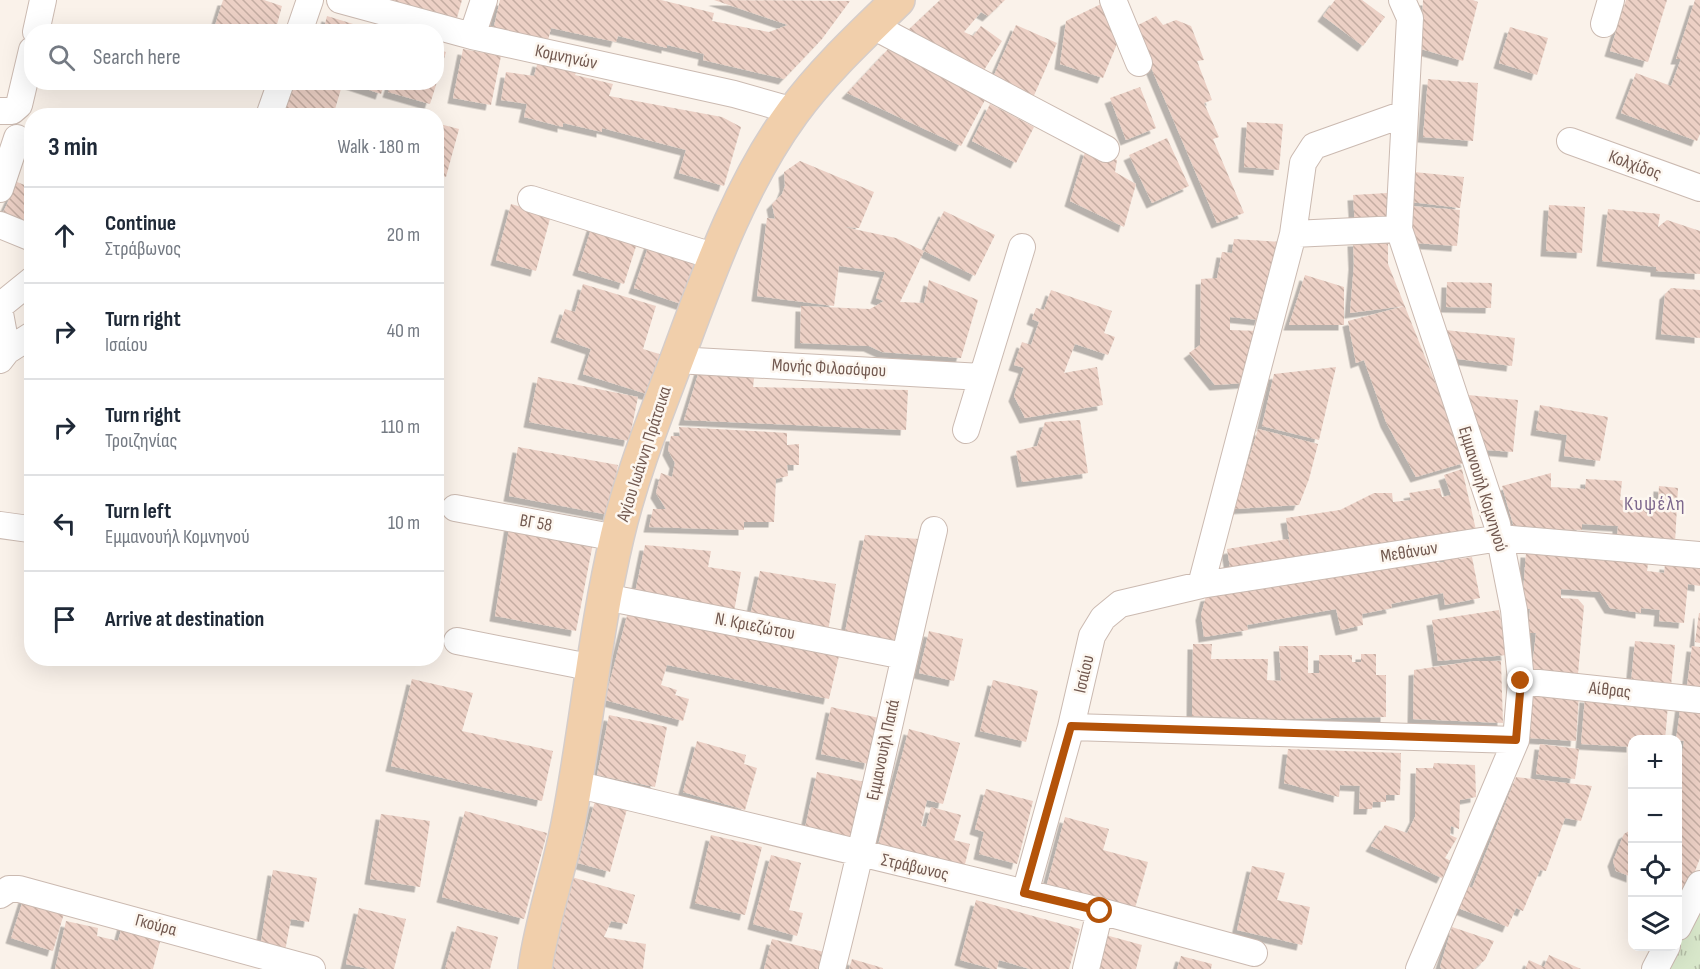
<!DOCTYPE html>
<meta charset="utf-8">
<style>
body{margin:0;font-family:"Sofia Sans Condensed",sans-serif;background:#f2f2f3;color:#1f2937}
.controls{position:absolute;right:18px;bottom:18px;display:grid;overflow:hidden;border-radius:12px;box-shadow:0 6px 24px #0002}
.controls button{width:54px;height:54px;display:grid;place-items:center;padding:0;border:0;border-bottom:2px solid #e0e1e3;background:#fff;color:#1f2937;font:30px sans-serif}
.stop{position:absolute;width:18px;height:18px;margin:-14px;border:4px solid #b45309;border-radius:50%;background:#fff}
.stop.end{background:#b45309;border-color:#fff;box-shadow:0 2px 6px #0008}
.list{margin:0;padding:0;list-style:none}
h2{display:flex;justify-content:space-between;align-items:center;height:78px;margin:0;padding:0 24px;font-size:26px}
h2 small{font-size:20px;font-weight:400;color:#747a83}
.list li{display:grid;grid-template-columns:39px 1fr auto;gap:18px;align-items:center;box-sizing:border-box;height:96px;padding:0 24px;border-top:2px solid #e0e1e3}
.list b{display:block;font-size:22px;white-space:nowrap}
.list p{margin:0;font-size:20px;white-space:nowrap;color:#747a83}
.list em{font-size:20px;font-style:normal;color:#747a83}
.icon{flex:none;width:33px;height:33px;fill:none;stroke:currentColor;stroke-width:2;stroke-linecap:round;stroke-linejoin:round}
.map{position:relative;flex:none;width:1700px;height:969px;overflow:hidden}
.search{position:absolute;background:#fff;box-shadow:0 6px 24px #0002;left:24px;top:24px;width:420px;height:66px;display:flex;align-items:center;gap:15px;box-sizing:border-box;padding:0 21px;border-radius:24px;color:#747a83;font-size:22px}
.panel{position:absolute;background:#fff;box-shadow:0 6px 24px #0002;left:24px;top:108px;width:420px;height:558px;border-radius:24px}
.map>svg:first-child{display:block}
</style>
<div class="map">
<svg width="1700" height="969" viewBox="0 0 1700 969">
<defs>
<pattern id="grass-tufts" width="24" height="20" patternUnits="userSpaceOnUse" patternTransform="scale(1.5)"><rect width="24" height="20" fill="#d8e7ca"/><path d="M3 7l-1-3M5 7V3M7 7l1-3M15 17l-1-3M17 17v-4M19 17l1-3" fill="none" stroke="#b4bea6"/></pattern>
<pattern id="building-back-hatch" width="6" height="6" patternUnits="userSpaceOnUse" patternTransform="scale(1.5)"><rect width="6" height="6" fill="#ecd0c5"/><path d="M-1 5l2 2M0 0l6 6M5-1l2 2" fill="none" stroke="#c4aca2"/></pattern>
<filter id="shadow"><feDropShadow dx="-5.5" dy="5.5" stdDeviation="0" flood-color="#0004"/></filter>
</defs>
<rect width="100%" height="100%" fill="#faf2ea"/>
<path fill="url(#grass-tufts)" d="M1700 899V969H1660Z"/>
<path fill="url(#building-back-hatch)" filter="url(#shadow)" d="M223 0H264L282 6 275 32H213Z
M373 0H462L457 18 418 7 416 14Z
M500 0H661L714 13 712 21 769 32 788 25 714 0 850 1 822 39 784 79 703 60 704 54 667 45V48L618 36 616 42 551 28 546 49 492 35Z
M940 0H1005L988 16 981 12 964 32 973 36 981 26 1002 41 981 75 903 35Z
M1335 0H1362L1385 17 1363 46 1323 16Z
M1423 0H1473L1478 2 1463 61 1421 49Z
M1626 0H1667L1648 62 1610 51Z
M1695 0H1700V134L1697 141 1621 113 1636 73 1671 86 1681 59H1676Z
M1101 4 1119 39 1103 78 1060 64 1066 21Z
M327 16 376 31V32H323Z
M1156 16 1163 25 1176 20 1191 26 1204 60 1197 61 1212 100 1204 103 1219 137 1213 139 1244 213 1217 223 1134 27Z
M1016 25 1057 43 1032 100 991 82Z
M1510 27 1548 38 1537 75 1499 63Z
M889 48 985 100 961 146 847 93Z
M436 49 446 52 437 82H436Z
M463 49 501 56 491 105 453 98Z
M538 61 577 71 575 75 613 84 609 96 722 117 741 127 724 186 679 173 686 150 602 128V132L563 123V127L524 117 527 104 501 100 506 72 534 76Z
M1428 79 1478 83 1473 141 1423 137Z
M292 82H343L333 116H282Z
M345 82H385L381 94Z
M391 82H437L430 104 388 92Z
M1140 87 1156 128 1126 140 1110 98Z
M990 104 1034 127 1016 163 972 141Z
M1247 122 1283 124 1279 170 1244 167Z
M436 123 459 129 446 177 436 174Z
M1167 138 1189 186 1152 203 1129 155Z
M1086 149 1117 160 1115 172 1136 184 1124 227 1070 201Z
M800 161 874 192 859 228 844 227 896 238 924 251 900 302 924 303 929 280 978 300 961 358 882 352 869 346 800 343 801 306 870 309 884 301 876 298 885 272 839 266 834 306 757 296 767 218 775 219 772 204 782 194 785 186 784 172Z
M1414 172 1464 177 1460 208 1411 202Z
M17 182 32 188V230L1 217Z
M1387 193 1388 224 1355 226 1353 195Z
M511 204 551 215 536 271 496 260Z
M1549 205 1585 207 1582 253 1546 251Z
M1411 206 1460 210 1457 246 1415 243 1409 230Z
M1608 209 1660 214 1658 227 1667 220 1700 231V274L1656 271V267L1602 261Z
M944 211 995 235 975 276 924 251Z
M593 223 639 237 624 284 578 270Z
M651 239 700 256 684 305 634 288Z
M1234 239 1283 242 1260 320 1230 317V330L1260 331 1245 383 1215 385 1189 353 1200 345 1201 279 1217 278 1222 252 1232 253Z
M1388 240V264L1467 462 1416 477 1386 422 1364 360 1356 363 1348 321 1405 306 1350 313 1354 264 1353 241Z
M1305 275 1344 287V325H1289Z
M1447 282 1492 283 1491 308 1446 307Z
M583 284 656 306 643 349 666 356 653 396 583 374 591 349 556 337 565 309 575 312Z
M1671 288 1700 290V338L1661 334 1665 294Z
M1051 290 1112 311 1104 333 1115 337 1108 355 1075 344 1064 373 1097 367 1103 405 1025 418 1014 396 1024 368 1014 365 1022 342 1031 345 1039 322 1032 319 1036 308 1044 310Z
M1446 330 1515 338 1512 366 1458 359Z
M1336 367 1319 440 1262 426 1274 374Z
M700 368 755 371 753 387 908 390 906 430 684 420Z
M538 377 638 397 629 441 529 422Z
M1468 395 1518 400 1513 452 1487 450Z
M1540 405 1608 417 1600 461 1564 456 1567 435 1536 430Z
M1080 420 1088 473 1022 482 1016 451 1037 446 1045 422Z
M679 427 787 433V445L799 444V465H787L788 476 776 479 774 522H744V530L649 527 653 509H666L656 493 661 473 672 477 675 463 668 450 671 436H680Z
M1258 429 1318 444 1309 479 1299 505 1234 509Z
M518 447 618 465 609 515 509 496Z
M1462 469 1476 530 1231 573 1227 549 1288 539 1291 550 1286 518 1340 510 1374 493H1392L1393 502 1411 500 1409 493 1440 488 1442 497 1451 495 1444 475Z
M1551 473V487L1585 489 1586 479 1622 481 1620 500 1658 503 1659 486 1678 488 1675 543 1617 539 1618 526 1582 524V530L1548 529V533L1515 531 1502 486Z
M510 523 594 538 576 631 495 616Z
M865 535 919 539 897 645 845 632Z
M645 545 711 551 708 567 741 572 734 612 635 593Z
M1457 551 1459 559 1472 557 1480 598 1445 605 1443 593 1391 604 1392 608 1362 614 1363 625 1341 630 1336 609 1247 625 1248 630 1204 637 1201 615 1206 596 1436 555 1437 563 1444 562 1445 554Z
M1526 552 1603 557V561L1613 552 1649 557 1647 571 1664 573 1665 564 1700 569V586L1688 584 1684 623 1659 621 1660 610 1641 608V613L1610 608 1600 592 1561 589V598L1578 599 1584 606 1578 674 1532 669 1536 633H1528L1530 609 1522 608Z
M760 571 836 584 828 631 750 616Z
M1499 610 1507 655 1438 661 1432 620Z
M628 612 839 656 829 699 667 665 661 685 677 690 675 695 689 699 683 721 605 700Z
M1699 613H1700V643L1695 642Z
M929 631 963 639 954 681 919 673Z
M1635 641 1675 645 1671 686 1631 682Z
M1193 644H1212L1211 659H1268L1267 680 1281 681 1279 646H1308V673H1319V655H1352V662H1361V654H1376V675H1386V717L1279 719 1192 716Z
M1692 646 1700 647V688L1687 686Z
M1475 661H1501L1503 723 1413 719 1414 670Z
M412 679 473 693 462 731 553 751 542 801 391 766Z
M993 680 1038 691 1026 742 980 731Z
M1530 692 1579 694 1576 741 1528 738Z
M1585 697 1668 705 1665 740H1632V747L1581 744Z
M1681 703 1700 705V858L1686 895 1678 892V754L1682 755 1684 741 1676 740Z
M831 707 879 718 869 764 821 754Z
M609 715 667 727 655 787 597 775Z
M909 729 960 743 943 804 927 800 921 826 926 827 931 807 961 815 954 840 970 844 964 868 878 845Z
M697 741 746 755 744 764 757 768 745 810 683 792Z
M1540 744 1579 749 1575 779 1536 774Z
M1288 749 1401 753 1400 795H1386V802H1373L1372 809H1359L1360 786 1340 785 1339 797 1284 783Z
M1434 763 1475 765 1476 797 1460 800 1459 829 1451 826 1450 835 1457 838 1445 858 1451 861 1442 878 1371 846 1385 825 1407 833 1415 817 1416 768H1433Z
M817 772 865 782 852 839 805 828Z
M1516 777 1592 786 1581 821 1565 818 1546 871 1540 870 1523 911 1516 908 1508 927 1458 908 1467 886 1472 888Z
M986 789 1033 801 1017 864 979 854 984 832 975 829Z
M595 801 627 809 610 872 578 863Z
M465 811 547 833 524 919 442 897Z
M381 814 430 821 420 887 370 879Z
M1065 817 1109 829 1103 850 1148 862 1135 908 1047 884Z
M1632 829V877L1616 871 1613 861 1624 834Z
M711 835 762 847 745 915 695 903Z
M771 855 801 863 789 910 803 913 797 936 753 924Z
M1252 866 1285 873 1277 900 1310 907 1302 945 1237 930Z
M273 870 317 878 309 922 291 919 285 951 260 947Z
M568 876 635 895 627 924 611 921 604 937 646 944 643 969H549Z
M26 891 67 903 53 951 11 938Z
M976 900 1080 929 1069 969H1030L999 960 997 969H993L960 960Z
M359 908 406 919 394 969H369L346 964Z
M66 921 98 928 97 936 118 941 123 923 162 934 153 969H55Z
M457 926 498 937 490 969H445Z
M1452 927 1494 941 1485 960 1474 969H1442L1440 967Z
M1102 934 1142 945 1136 969H1092Z
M772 939 824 952 819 969H764Z
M1549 955 1581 969H1525L1529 960 1544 967Z
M1181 956 1212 964 1211 969H1177Z
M852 959 883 968V969H849Z"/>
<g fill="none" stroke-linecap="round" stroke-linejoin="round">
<defs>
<path id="minor" d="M340 0 472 36 734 94 794 111
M1113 0 1139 63
M1402 0 1410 18 1399 229 1497 524 1514 610 1521 681 1516 740 1419 969
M1604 24 1611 0
M873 26 1106 149
M36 32 43 0
M299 32 310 0
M472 36 484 0
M0 111H12L19 105 32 50
M269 116 281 82
M1570 141 1700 188
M0 189 17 138
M531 199 716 257
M0 225 32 238
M1293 234 1399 229
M0 306 32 280
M0 313 7 351
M0 360 7 351 32 335
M676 360 982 377
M966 430 1022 247
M455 508 617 538
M0 525 29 529
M1201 585 1293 234 1303 163 1314 146 1404 114
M605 597 904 656
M457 641 594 668
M1521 681 1700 700
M1071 727 1516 740
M575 784 1100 911 1254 953
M1025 893 1071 727 1092 636 1103 618 1120 604 1201 585 1500 538 1700 555
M0 895 9 889H19L312 969
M1678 927 1700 884
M832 969C869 823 899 677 934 530
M1086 969 1100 911
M1655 969 1667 946"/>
<path id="major" d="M535 969C542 918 560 870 569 819 587 725 595 630 617 537 632 473 657 412 680 351 710 270 741 183 793 112 823 71 862 35 898 0"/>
</defs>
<use href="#minor" stroke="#cbbab1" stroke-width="28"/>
<use href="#major" stroke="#d5cdca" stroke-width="36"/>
<use href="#minor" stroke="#fff" stroke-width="26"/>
<use href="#major" stroke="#f1cfab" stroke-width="33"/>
</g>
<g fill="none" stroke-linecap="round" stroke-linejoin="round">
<path stroke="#b45309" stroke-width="8" d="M1100 911 1024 893 1071 726 1516 740 1521 681"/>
</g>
<g text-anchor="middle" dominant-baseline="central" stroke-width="5" stroke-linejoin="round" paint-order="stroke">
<g font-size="18" fill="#725950" stroke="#fdf7f0">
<text transform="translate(566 57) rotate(12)">Κομνηνών</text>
<text transform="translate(1635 165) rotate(20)">Κολχίδος</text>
<text transform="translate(829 368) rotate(3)">Μονής Φιλοσόφου</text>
<text transform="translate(644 454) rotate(-72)">Αγίου Ιωάννη Πράτσικα</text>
<text transform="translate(1483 489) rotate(73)">Εμμανουήλ Κομνηνού</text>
<text transform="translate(536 523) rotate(10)">ΒΓ 58</text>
<text transform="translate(1409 552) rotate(-9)">Μεθάνων</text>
<text transform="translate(755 626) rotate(11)">Ν. Κριεζώτου</text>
<text transform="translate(1084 674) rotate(-77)">Ισαίου</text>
<text transform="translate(1610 690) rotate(6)">Αίθρας</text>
<text transform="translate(883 750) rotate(-78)">Εμμανουήλ Παπά</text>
<text transform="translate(915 867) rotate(13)">Στράβωνος</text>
<text transform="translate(156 925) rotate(15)">Γκούρα</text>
</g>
<g font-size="20" letter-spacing="1.5" fill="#7d688d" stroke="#fdf7f0">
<text x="1655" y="504">Κυψέλη</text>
</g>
</g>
</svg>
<div class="controls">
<button>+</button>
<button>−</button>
<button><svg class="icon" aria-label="locate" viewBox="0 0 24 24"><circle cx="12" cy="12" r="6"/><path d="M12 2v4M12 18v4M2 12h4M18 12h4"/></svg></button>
<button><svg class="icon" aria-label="layers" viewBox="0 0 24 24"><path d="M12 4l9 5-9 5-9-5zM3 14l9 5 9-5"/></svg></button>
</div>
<div class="stop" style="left:1100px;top:911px"></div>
<div class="stop end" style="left:1521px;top:681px"></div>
<div class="search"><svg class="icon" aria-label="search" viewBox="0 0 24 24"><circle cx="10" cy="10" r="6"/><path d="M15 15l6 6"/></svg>Search here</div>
<section class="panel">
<h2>3 min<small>Walk · 180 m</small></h2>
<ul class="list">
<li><svg class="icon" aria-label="ahead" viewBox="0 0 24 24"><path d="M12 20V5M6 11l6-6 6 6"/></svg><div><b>Continue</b><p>Στράβωνος</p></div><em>20 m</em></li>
<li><svg class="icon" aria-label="right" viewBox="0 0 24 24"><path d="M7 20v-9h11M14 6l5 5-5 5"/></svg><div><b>Turn right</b><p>Ισαίου</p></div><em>40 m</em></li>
<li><svg class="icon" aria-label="right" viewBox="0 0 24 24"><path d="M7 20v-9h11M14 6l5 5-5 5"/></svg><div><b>Turn right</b><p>Τροιζηνίας</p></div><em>110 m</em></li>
<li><svg class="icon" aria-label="left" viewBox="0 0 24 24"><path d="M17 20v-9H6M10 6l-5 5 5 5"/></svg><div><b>Turn left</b><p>Εμμανουήλ Κομνηνού</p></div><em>10 m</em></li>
<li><svg class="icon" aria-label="arrive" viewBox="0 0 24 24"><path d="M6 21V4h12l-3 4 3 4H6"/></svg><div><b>Arrive at destination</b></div></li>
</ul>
</section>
</div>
